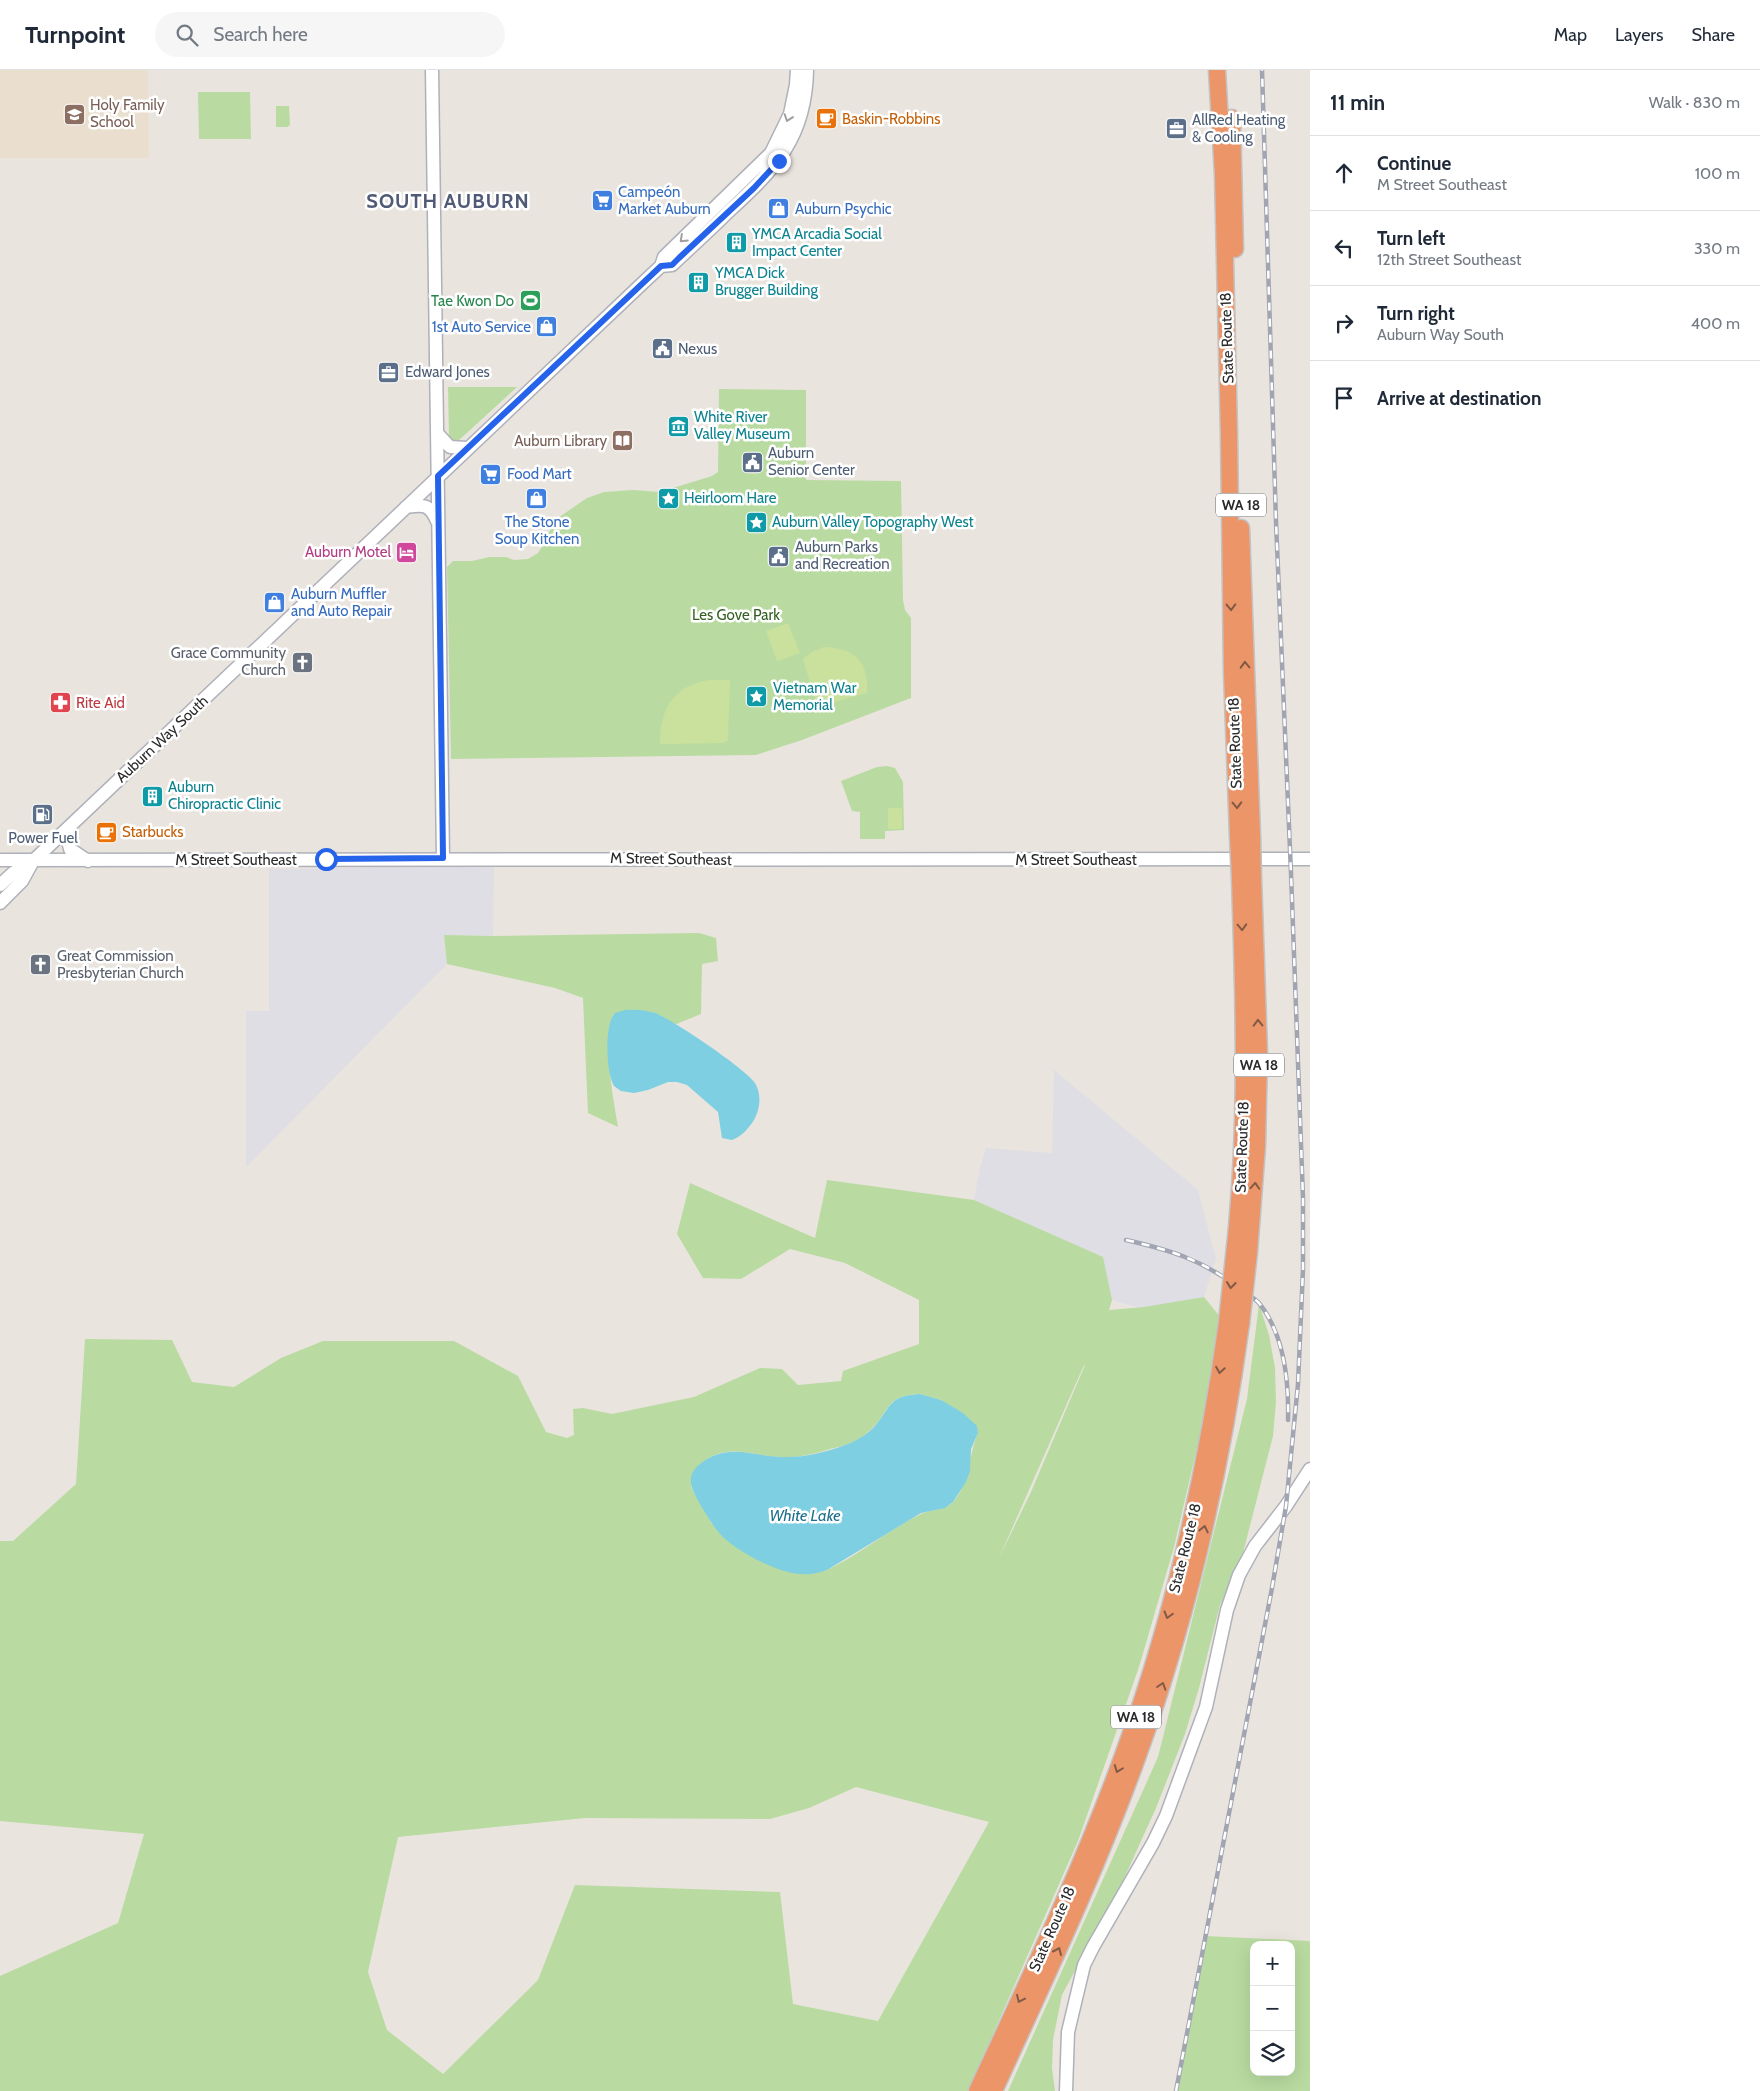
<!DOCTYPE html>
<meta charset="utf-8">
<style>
body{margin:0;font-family:Cabin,sans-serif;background:#f6f6f7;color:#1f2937}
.controls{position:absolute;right:15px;bottom:15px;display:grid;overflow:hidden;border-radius:10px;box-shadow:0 5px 20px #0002}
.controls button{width:45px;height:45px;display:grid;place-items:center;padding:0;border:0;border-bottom:1px solid #e0e1e3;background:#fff;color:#1f2937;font:25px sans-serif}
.stop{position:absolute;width:15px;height:15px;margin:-11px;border:4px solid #2563eb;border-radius:50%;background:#fff}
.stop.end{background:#2563eb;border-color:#fff;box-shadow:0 1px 5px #0008}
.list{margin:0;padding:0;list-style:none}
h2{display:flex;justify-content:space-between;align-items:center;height:65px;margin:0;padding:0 20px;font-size:21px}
h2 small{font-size:16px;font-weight:400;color:#747a83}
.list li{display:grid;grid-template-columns:32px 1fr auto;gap:15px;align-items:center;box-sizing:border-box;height:75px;padding:0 20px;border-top:1px solid #e0e1e3}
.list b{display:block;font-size:19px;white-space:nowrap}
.list p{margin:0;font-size:16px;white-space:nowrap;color:#747a83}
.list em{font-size:16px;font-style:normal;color:#747a83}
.icon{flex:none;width:28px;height:28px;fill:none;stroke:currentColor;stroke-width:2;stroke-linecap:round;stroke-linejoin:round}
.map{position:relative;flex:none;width:1310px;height:2021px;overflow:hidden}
header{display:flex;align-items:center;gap:30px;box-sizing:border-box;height:70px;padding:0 25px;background:#fff;border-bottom:1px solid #e0e1e3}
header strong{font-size:24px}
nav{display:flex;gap:28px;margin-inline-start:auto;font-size:18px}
.search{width:350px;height:45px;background:#f6f6f7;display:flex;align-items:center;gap:12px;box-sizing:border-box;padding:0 18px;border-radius:28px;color:#747a83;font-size:19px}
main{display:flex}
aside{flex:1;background:#fff}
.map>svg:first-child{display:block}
</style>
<header>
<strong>Turnpoint</strong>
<div class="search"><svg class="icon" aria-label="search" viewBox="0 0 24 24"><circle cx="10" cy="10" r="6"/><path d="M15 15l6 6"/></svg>Search here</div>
<nav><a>Map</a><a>Layers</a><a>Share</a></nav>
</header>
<main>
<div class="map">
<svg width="1310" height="2021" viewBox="0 0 1310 2021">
<rect width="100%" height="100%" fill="#eae4de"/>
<path fill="#dfdee4" d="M494 796 493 866 444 865 447 894 246 1097V941H269V799Z
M1054 1000 1198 1120 1216 1189 1204 1227 1157 1243 1112 1230 1102 1187 974 1130 980 1098 986 1078 1052 1083Z"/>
<path fill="#eadfcf" d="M0 0H148L149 88H0Z"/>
<path fill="#b9dba1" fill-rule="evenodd" d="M198 22H250L251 69H199Z
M276 36H289L290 55 287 57H276Z
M448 317H517L458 371 452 372 449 368Z
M719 319 806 320V410L901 411 903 530 905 540 911 548V628L802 670 756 685 451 689 447 497 453 491H472L489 487H506L514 490 528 489 538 483 542 477 545 468 558 448 587 428 604 422 633 420 660 422 712 406 718 402Z
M887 696 895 698 903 712 904 760 885 761V769H860V742L852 741 841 711 877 697Z
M699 863 716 868 718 891 702 894 701 944 674 955 667 950 613 945C605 987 611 1015 618 1057L588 1043 583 928 555 918 447 894 444 865 493 866Z
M827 1110 974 1130 1103 1187 1112 1230 1109 1240 1144 1237 1204 1227 1221 1248 1206 1339 1174 1477 1139 1597 1078 1771 968 2021H0V1906L118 1853 144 1764 0 1751V1471H13L76 1414 85 1269 172 1270 192 1312 234 1317 281 1288 323 1271H454L518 1306 546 1362 567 1368 574 1365 573 1339 583 1338 612 1344 694 1327 760 1298 782 1299 798 1315 841 1311 843 1301 919 1274V1230L845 1193 790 1179 741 1209 703 1208 677 1164 690 1113 815 1168ZM1085 1295 1031 1422 999 1488 1084 1295ZM920 1324 941 1330 978 1363C968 1386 971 1410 954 1431 946 1441 930 1439 919 1445 887 1461 859 1485 827 1500L810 1504 712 1454 693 1421 691 1416C695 1408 700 1395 706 1390 729 1373 757 1387 781 1387 798 1388 814 1384 830 1379 844 1376 857 1372 868 1362 891 1343 882 1326 920 1324ZM856 1717 989 1752 878 1951 793 1934 780 1822 575 1815 538 1910 443 2004 387 1960 368 1902 398 1767 585 1748 770 1749 809 1738Z
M1259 1234 1269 1265 1275 1298 1276 1332 1273 1366 1243 1483 1220 1535 1199 1618 1185 1664 1156 1738 1122 1813 1062 1925 1053 1970 1052 1998 1055 2021H1008L1158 1687 1247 1329Z
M1206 1866 1310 1871V2021H1176ZM1254 1875H1291V2002H1254Z"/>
<path fill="#cae19d" d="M788 553 800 583 777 591 766 561Z
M824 577C855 578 869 592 867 623L820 636 816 632 803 589 812 582Z
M709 610H730L728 670 724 673 660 674C660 639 673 616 709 610Z
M888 738H902V759H888Z"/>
<path fill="#d7d3d0" d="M749 627a9 9 0 1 1 18 0a9 9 0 1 1-18 0Z"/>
<path fill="#7dcfe1" d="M625 940C635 939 646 940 655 943 673 950 746 999 755 1013 762 1025 760 1039 754 1050 749 1058 741 1067 732 1070L722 1068 718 1042 687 1015 677 1012H668L648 1020 634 1023 621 1021 614 1016C606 1003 604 954 615 943Z
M920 1324 941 1330 963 1343 977 1356 978 1363 971 1379 970 1401 966 1412 953 1432 945 1438 921 1443 827 1500C819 1503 810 1505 801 1504 778 1503 740 1483 723 1467 714 1458 708 1447 701 1436 691 1418 683 1405 704 1391 731 1373 755 1387 782 1387 803 1388 826 1382 845 1375 856 1371 866 1365 874 1357 892 1336 888 1326 920 1324Z"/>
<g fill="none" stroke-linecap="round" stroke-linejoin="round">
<defs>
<path id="secondary" d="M432 0 443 788
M661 196 672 195C691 177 710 160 728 142 775 99 806 68 807 0
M437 363 450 377 467 378
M406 437C423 435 429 433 437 451
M71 755 68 771 70 779 88 791
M0 790 1310 789
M0 815 13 803 33 791 647 209 661 196 664 187 771 83 790 44 796 15 797 0
M0 833 22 811 33 791
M1066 2021 1068 1962 1084 1895 1093 1877 1153 1773 1166 1746 1206 1637 1227 1540 1239 1505 1255 1476 1286 1436 1310 1399"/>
<path id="highway" d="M1217 0 1223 104 1229 364 1232 602 1238 766
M1232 48 1235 179
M1241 458 1252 766
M1235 1177C1248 1054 1244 931 1240 808
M1249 1182 1257 1076 1259 982 1253 808
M977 2021C1029 1909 1083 1797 1125 1680 1175 1542 1207 1398 1227 1252
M994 2021C1044 1911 1096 1802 1137 1688 1188 1548 1221 1402 1241 1254"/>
</defs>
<use href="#secondary" stroke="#aeb1b9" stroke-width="15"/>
<use href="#highway" stroke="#c3c3c3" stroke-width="19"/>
<use href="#secondary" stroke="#fff" stroke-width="12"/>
<use href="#highway" stroke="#ec9568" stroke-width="16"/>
<defs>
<path id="rail" d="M1126 1170C1170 1180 1200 1189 1238 1217 1244 1222 1253 1227 1259 1233 1284 1264 1289 1312 1288 1350
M1176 2021 1272 1518 1286 1436 1298 1314 1303 1199V1128L1291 803 1276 452 1262 0"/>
</defs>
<use href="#rail" stroke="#a1a5b2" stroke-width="4.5"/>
<use href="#rail" stroke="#fff" stroke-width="2.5" stroke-dasharray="8" stroke-linecap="butt"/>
<defs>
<path id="highway-bridge" d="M1238 766 1240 808
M1252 766 1253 808
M1227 1252 1235 1177
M1241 1254 1249 1182"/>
</defs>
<use href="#highway-bridge" stroke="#c3c3c3" stroke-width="19" stroke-linecap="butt"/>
<use href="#highway-bridge" stroke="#ec9568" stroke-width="16"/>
</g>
<defs><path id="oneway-chevron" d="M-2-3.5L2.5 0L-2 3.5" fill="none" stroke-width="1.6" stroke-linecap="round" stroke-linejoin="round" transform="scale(1.25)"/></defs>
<g stroke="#9f9f9f">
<use href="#oneway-chevron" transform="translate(788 48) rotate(109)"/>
<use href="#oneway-chevron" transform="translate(683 169) rotate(137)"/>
</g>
<g stroke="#815a46">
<use href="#oneway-chevron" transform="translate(1231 537) rotate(89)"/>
<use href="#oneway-chevron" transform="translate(1245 595) rotate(-92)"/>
<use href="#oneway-chevron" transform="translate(1237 735) rotate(88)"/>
<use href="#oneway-chevron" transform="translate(1242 857) rotate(88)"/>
<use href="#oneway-chevron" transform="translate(1258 953) rotate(-91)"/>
<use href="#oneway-chevron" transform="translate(1255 1116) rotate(-86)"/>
<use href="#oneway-chevron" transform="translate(1231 1215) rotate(96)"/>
<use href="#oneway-chevron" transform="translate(1220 1300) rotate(99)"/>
<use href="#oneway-chevron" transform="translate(1204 1459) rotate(-77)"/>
<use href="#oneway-chevron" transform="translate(1168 1545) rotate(106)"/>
<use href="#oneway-chevron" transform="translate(1162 1616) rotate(-72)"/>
<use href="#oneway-chevron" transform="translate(1118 1699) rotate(111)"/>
<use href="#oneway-chevron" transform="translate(1058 1881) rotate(-66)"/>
<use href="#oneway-chevron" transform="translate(1020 1929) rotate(115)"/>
</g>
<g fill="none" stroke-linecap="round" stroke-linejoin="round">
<path stroke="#2563eb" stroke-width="6" d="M326 789 443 788 438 406 661 196 672 195 679 188 754 118 779 91"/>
</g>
<defs>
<symbol id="school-square" viewBox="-11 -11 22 22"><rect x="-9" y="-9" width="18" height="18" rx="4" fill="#8d6e63" stroke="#fff"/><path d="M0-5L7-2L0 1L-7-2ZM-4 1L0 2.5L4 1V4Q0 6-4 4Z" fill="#fff"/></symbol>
<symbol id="cafe-square" viewBox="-11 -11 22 22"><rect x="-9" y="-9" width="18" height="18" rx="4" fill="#e8710a" stroke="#fff"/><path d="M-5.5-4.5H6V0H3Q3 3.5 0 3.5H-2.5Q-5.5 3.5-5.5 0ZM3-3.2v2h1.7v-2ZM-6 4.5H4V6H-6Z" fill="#fff"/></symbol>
<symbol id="office-square" viewBox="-11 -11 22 22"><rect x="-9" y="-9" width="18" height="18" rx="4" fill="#5c6f8a" stroke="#fff"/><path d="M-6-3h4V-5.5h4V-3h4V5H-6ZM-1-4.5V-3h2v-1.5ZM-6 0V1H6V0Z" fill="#fff"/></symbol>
<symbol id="supermarket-square" viewBox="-11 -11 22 22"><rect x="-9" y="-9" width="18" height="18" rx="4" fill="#3f7fe0" stroke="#fff"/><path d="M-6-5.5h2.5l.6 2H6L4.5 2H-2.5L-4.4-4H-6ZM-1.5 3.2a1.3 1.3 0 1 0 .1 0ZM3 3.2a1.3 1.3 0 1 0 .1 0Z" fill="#fff"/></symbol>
<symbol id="shop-square" viewBox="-11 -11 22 22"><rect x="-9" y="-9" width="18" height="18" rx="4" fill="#3f7fe0" stroke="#fff"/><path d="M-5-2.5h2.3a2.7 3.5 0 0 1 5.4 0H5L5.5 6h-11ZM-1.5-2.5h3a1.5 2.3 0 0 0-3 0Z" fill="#fff"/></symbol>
<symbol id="building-square" viewBox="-11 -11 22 22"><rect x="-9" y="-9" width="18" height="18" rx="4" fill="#0f9aa8" stroke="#fff"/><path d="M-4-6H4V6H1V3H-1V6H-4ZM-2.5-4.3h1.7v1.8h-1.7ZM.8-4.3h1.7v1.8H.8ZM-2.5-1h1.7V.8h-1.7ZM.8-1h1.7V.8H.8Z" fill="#fff"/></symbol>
<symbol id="stadium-square" viewBox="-11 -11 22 22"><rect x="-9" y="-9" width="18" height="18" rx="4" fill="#2e9e5b" stroke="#fff"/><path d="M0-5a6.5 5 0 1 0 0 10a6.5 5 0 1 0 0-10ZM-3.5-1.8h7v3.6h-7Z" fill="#fff"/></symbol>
<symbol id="civic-square" viewBox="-11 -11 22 22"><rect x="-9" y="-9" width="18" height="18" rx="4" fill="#5c6f8a" stroke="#fff"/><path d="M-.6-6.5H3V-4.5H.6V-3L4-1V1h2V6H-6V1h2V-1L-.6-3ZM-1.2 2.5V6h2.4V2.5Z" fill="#fff"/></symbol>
<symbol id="museum-square" viewBox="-11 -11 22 22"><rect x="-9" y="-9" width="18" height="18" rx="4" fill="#0f9aa8" stroke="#fff"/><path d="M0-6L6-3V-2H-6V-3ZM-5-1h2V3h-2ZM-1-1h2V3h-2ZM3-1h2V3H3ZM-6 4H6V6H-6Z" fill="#fff"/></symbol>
<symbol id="library-square" viewBox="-11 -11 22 22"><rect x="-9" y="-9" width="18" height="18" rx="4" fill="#8d6e63" stroke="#fff"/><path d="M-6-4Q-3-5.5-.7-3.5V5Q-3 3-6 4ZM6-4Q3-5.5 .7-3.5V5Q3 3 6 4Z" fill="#fff"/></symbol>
<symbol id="sight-square" viewBox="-11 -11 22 22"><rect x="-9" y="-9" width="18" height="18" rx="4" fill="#0f9aa8" stroke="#fff"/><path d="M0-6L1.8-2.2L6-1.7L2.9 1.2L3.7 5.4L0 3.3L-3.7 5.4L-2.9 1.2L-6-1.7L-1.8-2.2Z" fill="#fff"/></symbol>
<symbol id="hotel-square" viewBox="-11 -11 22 22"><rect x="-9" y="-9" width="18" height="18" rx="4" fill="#d1479c" stroke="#fff"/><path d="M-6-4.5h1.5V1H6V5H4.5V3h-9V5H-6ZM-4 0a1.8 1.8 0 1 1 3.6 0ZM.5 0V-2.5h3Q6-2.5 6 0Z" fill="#fff"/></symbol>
<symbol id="church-square" viewBox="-11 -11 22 22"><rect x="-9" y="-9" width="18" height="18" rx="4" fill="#6b7280" stroke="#fff"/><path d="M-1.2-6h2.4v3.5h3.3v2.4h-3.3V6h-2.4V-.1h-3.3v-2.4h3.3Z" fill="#fff"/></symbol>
<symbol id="pharmacy-square" viewBox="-11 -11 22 22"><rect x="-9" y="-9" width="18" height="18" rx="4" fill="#e0444e" stroke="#fff"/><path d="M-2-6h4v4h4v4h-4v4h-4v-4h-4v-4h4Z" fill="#fff"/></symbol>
<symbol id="fuel-square" viewBox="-11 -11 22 22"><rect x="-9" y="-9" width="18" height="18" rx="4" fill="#5c6f8a" stroke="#fff"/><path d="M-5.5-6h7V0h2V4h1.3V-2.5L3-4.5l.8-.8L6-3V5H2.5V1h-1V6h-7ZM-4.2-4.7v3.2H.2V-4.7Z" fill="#fff"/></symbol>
</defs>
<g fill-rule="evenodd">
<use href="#school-square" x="62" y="32" width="25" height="25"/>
<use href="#cafe-square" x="814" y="36" width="25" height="25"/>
<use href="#office-square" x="1164" y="46" width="25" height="25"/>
<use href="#supermarket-square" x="590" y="118" width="25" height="25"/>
<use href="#shop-square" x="766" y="126" width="25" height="25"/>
<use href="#building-square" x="724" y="160" width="25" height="25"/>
<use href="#building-square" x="686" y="200" width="25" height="25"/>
<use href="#stadium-square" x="518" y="218" width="25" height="25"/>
<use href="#shop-square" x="534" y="244" width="25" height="25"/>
<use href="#civic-square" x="650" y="266" width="25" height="25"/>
<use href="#office-square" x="376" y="290" width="25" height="25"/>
<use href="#museum-square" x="666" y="344" width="25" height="25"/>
<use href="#library-square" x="610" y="358" width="25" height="25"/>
<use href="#civic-square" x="740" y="380" width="25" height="25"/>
<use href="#supermarket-square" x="478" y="392" width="25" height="25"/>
<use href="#sight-square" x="656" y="416" width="25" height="25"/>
<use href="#shop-square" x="524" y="416" width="25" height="25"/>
<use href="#sight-square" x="744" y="440" width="25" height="25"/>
<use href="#hotel-square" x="394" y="470" width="25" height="25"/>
<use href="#civic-square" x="766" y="474" width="25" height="25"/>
<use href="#shop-square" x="262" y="520" width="25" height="25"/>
<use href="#church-square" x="290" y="580" width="25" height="25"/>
<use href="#sight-square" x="744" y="614" width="25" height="25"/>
<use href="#pharmacy-square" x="48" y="620" width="25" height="25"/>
<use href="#building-square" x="140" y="714" width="25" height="25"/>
<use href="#fuel-square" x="30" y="732" width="25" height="25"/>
<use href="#cafe-square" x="94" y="750" width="25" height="25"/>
<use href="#church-square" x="28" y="882" width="25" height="25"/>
</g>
<g text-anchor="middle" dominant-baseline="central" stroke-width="5" stroke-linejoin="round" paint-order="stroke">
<g fill="#fff" stroke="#6a6a6a" stroke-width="1">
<rect x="1216" y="423.5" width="50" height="23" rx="4"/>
<rect x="1234" y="983.5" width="50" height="23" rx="4"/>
<rect x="1111" y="1635.5" width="50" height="23" rx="4"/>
</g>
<g font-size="14" font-weight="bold" fill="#2a2a2a">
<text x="1241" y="435">WA 18</text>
<text x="1259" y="995">WA 18</text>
<text x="1136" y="1647">WA 18</text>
</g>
<g font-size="15" fill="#785e54" stroke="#fff" text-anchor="start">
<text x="90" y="35">Holy Family<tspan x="90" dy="17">School</tspan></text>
<text x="607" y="371" text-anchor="end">Auburn Library</text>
</g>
<g font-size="15" fill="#c56008" stroke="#fff" text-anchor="start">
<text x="842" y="49">Baskin-Robbins</text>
<text x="122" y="762">Starbucks</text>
</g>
<g font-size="15" fill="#4e5e75" stroke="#fff" text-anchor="start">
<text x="1192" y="50">AllRed Heating<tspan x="1192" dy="17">&amp; Cooling</tspan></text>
<text x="678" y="279">Nexus</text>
<text x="405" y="302">Edward Jones</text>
<text x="768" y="383">Auburn<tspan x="768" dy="17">Senior Center</tspan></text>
<text x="795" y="477">Auburn Parks<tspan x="795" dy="17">and Recreation</tspan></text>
<text x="43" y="768" text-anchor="middle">Power Fuel</text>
</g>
<g font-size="15" fill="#366cbe" stroke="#fff" text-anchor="start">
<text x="618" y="122">Campeón<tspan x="618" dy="17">Market Auburn</tspan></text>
<text x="795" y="139">Auburn Psychic</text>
<text x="531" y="257" text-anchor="end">1st Auto Service</text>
<text x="507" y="404">Food Mart</text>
<text x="537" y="452" text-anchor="middle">The Stone<tspan x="537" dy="17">Soup Kitchen</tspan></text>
<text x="291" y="524">Auburn Muffler<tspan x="291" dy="17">and Auto Repair</tspan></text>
</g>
<g font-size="15" fill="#0d838f" stroke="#fff" text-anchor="start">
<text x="752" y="164">YMCA Arcadia Social<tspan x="752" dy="17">Impact Center</tspan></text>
<text x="715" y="203">YMCA Dick<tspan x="715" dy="17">Brugger Building</tspan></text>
<text x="694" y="347">White River<tspan x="694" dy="17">Valley Museum</tspan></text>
<text x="684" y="428">Heirloom Hare</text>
<text x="772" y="452">Auburn Valley Topography West</text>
<text x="773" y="618">Vietnam War<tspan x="773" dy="17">Memorial</tspan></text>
<text x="168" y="717">Auburn<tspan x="168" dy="17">Chiropractic Clinic</tspan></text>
</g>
<g font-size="15" fill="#27864d" stroke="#fff" text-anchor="end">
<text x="514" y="231">Tae Kwon Do</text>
</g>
<g font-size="15" fill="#2a2a2a" stroke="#fff">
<text transform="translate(1227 268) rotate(-92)">State Route 18</text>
<text transform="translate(162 669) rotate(-43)">Auburn Way South</text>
<text transform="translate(1235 673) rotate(-92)">State Route 18</text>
<text transform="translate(671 789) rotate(1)">M Street Southeast</text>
<text x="236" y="790">M Street Southeast</text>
<text x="1076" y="790">M Street Southeast</text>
<text transform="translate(1242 1077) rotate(-88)">State Route 18</text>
<text transform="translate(1185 1478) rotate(-76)">State Route 18</text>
<text transform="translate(1052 1859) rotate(-66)">State Route 18</text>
</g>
<g font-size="15" fill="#b23c85" stroke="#fff" text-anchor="end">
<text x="391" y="482">Auburn Motel</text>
</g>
<g font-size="15" fill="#345f22" stroke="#fff">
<text x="736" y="545">Les Gove Park</text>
</g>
<g font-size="15" fill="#5b616d" stroke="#fff" text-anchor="end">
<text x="286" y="583">Grace Community<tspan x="286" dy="17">Church</tspan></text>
<text x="57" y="886" text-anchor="start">Great Commission<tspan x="57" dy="17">Presbyterian Church</tspan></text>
</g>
<g font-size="15" fill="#be3a42" stroke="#fff" text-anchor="start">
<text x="76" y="633">Rite Aid</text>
</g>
<g font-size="16" font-style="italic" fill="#1d6f8c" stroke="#fff">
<text x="805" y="1445">White Lake</text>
</g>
<g font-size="20" font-weight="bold" letter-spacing="1" fill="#505a76" stroke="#fff">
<text x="448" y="131">SOUTH AUBURN</text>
</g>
</g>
</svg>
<div class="controls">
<button>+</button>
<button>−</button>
<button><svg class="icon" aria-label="layers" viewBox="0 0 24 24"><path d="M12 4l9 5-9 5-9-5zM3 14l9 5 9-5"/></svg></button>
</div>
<div class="stop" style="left:326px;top:789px"></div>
<div class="stop end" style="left:779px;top:91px"></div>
</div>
<aside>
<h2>11 min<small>Walk · 830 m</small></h2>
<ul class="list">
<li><svg class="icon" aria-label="ahead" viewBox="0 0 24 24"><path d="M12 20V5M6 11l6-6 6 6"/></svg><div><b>Continue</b><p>M Street Southeast</p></div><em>100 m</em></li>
<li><svg class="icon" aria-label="left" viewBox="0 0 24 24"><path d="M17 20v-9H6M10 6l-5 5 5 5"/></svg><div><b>Turn left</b><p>12th Street Southeast</p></div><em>330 m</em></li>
<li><svg class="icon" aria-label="right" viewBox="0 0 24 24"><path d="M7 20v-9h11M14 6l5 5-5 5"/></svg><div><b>Turn right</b><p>Auburn Way South</p></div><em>400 m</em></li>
<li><svg class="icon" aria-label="arrive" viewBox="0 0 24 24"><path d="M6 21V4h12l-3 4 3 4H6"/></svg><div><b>Arrive at destination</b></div></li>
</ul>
</aside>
</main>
